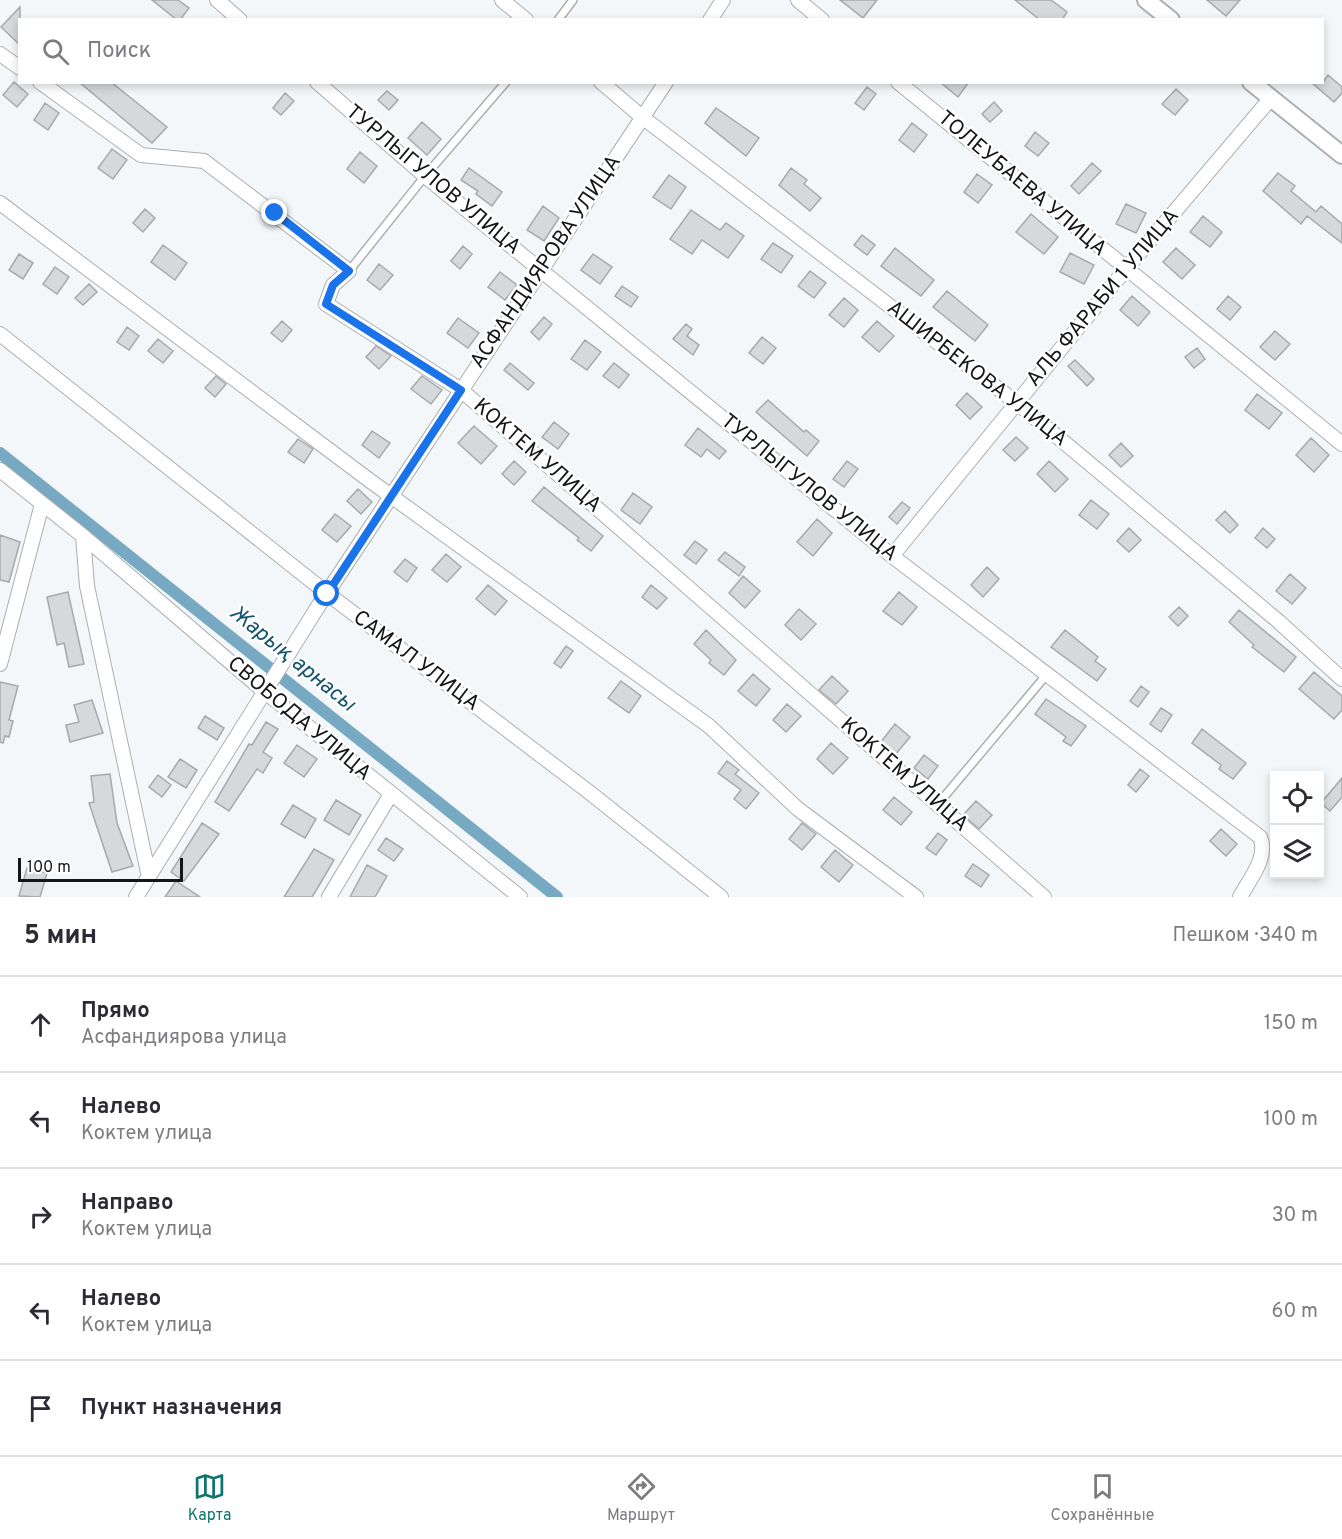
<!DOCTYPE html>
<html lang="ru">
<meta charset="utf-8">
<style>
body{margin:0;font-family:Overpass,sans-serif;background:#f2f2f3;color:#2b2b33}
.controls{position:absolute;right:18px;bottom:18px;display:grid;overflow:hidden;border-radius:0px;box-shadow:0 3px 9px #0003}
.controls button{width:54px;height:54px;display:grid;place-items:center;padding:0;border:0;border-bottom:2px solid #e1e1e2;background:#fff;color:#2b2b33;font:30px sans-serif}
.scale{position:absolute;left:18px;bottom:15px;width:165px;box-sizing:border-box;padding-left:6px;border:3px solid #141516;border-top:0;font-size:16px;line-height:21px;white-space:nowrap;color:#141516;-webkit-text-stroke:4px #fff;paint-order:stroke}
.stop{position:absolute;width:18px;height:18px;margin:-14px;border:4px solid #1a73e8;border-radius:50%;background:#fff}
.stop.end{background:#1a73e8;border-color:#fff;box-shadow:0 2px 6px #0008}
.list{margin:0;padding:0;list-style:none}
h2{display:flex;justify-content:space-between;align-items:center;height:78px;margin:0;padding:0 24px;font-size:26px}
h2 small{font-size:20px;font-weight:400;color:#7c7c81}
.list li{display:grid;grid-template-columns:39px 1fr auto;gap:18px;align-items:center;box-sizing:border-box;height:96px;padding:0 24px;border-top:2px solid #e1e1e2}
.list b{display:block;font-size:22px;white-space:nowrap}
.list p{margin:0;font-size:20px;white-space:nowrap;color:#7c7c81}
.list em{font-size:20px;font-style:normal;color:#7c7c81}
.icon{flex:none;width:33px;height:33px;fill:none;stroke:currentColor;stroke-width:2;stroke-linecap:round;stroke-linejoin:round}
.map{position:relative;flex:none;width:1342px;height:897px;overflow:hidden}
.search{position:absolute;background:#fff;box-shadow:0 3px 9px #0003;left:18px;right:18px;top:18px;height:66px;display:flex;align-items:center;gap:15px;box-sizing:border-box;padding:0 21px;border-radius:0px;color:#7c7c81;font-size:22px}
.sheet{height:558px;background:#fff}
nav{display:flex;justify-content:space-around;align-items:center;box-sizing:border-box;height:84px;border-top:2px solid #e1e1e2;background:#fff;font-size:16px;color:#7c7c81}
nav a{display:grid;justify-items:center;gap:3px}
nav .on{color:#0f766e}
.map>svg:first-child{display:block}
</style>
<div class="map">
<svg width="1342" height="897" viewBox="0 0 1342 897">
<rect width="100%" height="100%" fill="#f3f7f9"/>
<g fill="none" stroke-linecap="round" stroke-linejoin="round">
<path stroke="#78a9c2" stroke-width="12" d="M0 453 557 897"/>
</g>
<path fill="#d5d9db" stroke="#a6aaac" stroke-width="1.5" d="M152 0H178L189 8 180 20H177Z
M840 0H877L863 18Z
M1015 0H1051L1067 12 1062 20H1040Z
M1207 0H1240L1226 16Z
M20 7V45L1 27Z
M1328 75 1342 87V93L1334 102 1311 82H1323Z
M14 82 28 94 17 107 3 95Z
M79 82H111L167 127 152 143Z
M940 82H969L958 97Z
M867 87 876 94 864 110 855 103Z
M1176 89 1188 100 1175 115 1162 104Z
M387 91 398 100 389 110 378 100Z
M285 93 294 101 281 115 273 108Z
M994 102 1002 111 990 122 982 114Z
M45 103 59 113 48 130 34 120Z
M716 108 759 138 746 156 705 123Z
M422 122 441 139 427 155 408 138Z
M912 123 927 135 914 152 899 140Z
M1035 132 1049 143 1038 156 1025 146Z
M112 149 127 160 113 179 98 168Z
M360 152 377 166 364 183 347 169Z
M1092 163 1101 171 1079 194 1071 186Z
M469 168 502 192 492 206 476 194 478 191 461 180Z
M791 168 807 180 804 184 821 198 810 211 779 185Z
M1278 173 1295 186 1291 191 1316 212 1321 206 1342 224V243L1307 216 1301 224 1263 191Z
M977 174 992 185 978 203 964 192Z
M669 175 686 187 671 209 653 197Z
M1126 204 1146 213 1136 233 1116 224Z
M543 206 559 218 544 241 527 230Z
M145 209 155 218 143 232 133 223Z
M691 210 720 230 726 223 744 236 728 258 702 240 692 254 670 239Z
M1031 214 1058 237 1044 254 1016 232Z
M1203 216 1222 232 1210 247 1190 232Z
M862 235 875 245 867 255 854 245Z
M773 243 793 256 781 273 761 259Z
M163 245 187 263 175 280 151 262Z
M463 246 472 254 460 269 451 261Z
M895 248 934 280 921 296 881 266Z
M1176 248 1195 265 1182 279 1163 262Z
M1070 253 1094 265 1084 284 1060 272Z
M19 254 33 263 23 279 9 270Z
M593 254 612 267 600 284 581 270Z
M379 264 393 275 380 290 367 280Z
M55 267 69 277 57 294 43 284Z
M810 271 826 283 814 298 798 286Z
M500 272 517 285 505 300 488 287Z
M89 284 97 292 83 305 75 298Z
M622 286 638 297 631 307 615 296Z
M947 291 988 325 975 341 933 307Z
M1132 296 1150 312 1138 326 1120 310Z
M1228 296 1241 307 1230 320 1217 309Z
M844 298 858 310 844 327 829 315Z
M544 317 552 324 539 340 531 332Z
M458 318 479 333 468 348 447 333Z
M282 321 292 330 282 342 271 333Z
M877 321 894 336 879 352 862 337Z
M686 324 692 329 687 336 699 345 693 355 673 339Z
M127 327 139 336 129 350 117 342Z
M1275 331 1290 344 1275 360 1260 347Z
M762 337 776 348 763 364 749 353Z
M158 339 173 351 163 363 148 351Z
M585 340 601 352 587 370 571 359Z
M376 346 391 356 379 369 366 357Z
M1197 348 1205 359 1194 368 1185 357Z
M1075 360 1094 379 1087 386 1068 366Z
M510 363 534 383 528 390 504 370Z
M614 363 629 375 619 388 603 376Z
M216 376 226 384 215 397 205 388Z
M422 376 442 390 431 404 411 389Z
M967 393 982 407 970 419 956 405Z
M1257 394 1282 413 1269 429 1245 410Z
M768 400 804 432 806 430 819 441 807 456 756 412Z
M554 422 569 434 558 449 542 437Z
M474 426 497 446 481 464 458 443Z
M698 428 726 451 719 459 707 449 701 457 685 445Z
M372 431 390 443 379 458 362 445Z
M1016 437 1028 448 1015 461 1003 450Z
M1311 438 1329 455 1314 472 1296 455Z
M298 439 313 449 304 463 288 452Z
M1121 443 1133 456 1121 467 1109 455Z
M514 461 526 472 514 485 502 474Z
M847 461 858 469 844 487 833 479Z
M1049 461 1068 479 1055 492 1037 474Z
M544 487 603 536 591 551 577 540 579 538 532 501Z
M358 489 372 502 361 514 347 501Z
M633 493 652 507 640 524 621 510Z
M1091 500 1109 514 1097 529 1079 515Z
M902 502 910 508 897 524 889 517Z
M1225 511 1238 525 1230 533 1216 520Z
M335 514 351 526 337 542 322 530Z
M817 519 832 533 813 556 797 542Z
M1129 528 1141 540 1129 552 1117 541Z
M1263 528 1275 539 1267 548 1255 538Z
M0 535 20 542 9 582 0 580Z
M695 541 707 550 696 564 684 555Z
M725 552 745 567 739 576 718 560Z
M446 554 461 567 447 582 432 570Z
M405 559 417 568 407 582 394 572Z
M987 567 999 579 983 597 971 585Z
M1290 574 1306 588 1292 604 1276 591Z
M743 576 760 591 745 608 729 593Z
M488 585 507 601 495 615 476 599Z
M651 585 667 598 657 609 642 597Z
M68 592 84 664 69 667 64 643 57 645 47 597Z
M899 592 917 607 902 625 883 611Z
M1179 607 1188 616 1178 626 1169 617Z
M799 609 816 624 801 640 785 625Z
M1239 610 1296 657 1284 672 1252 647 1254 645 1229 622Z
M706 630 736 660 724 675 709 663 711 660 694 644Z
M1065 630 1098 657 1095 661 1106 669 1097 681 1051 647Z
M566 646 573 651 561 668 554 663Z
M1314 672 1342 696V710L1334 719 1299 689Z
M753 674 770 689 756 706 738 691Z
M832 676 848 691 836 704 819 690Z
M621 681 641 696 629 713 608 698Z
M0 682 18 686 9 720 13 721 9 737 5 736 3 743 0 742Z
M1141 686 1149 692 1138 707 1130 701Z
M1046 699 1086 726 1071 746 1063 741 1066 737 1035 714Z
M92 700 103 733 70 742 66 725 79 722 74 705Z
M787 704 801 716 786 732 773 720Z
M1161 708 1172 715 1161 732 1150 724Z
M205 716 224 728 217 740 198 728Z
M266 722 278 729 263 752 272 758 263 773 257 769 229 811 215 802 249 744 252 745Z
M895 724 910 737 895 755 880 743Z
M1202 729 1246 763 1233 779 1219 769 1221 765 1192 743Z
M831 743 848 758 833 774 817 759Z
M297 745 317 759 304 777 284 763Z
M924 755 938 766 928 779 914 768Z
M180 759 197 770 186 788 168 777Z
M727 761 739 770 735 774 759 793 746 809 734 799 741 790 718 773Z
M1140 769 1149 776 1136 792 1128 785Z
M110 774 117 823 133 866 112 872 89 803 94 802 91 776Z
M158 775 171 785 162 797 149 787Z
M1342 778V797L1330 811 1321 803Z
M894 797 912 812 901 825 883 810Z
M336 800 361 815 349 835 324 820Z
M976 801 992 815 979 829 963 815Z
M293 805 316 819 305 838 281 824Z
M202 823 219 834 184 881 171 872Z
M802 823 816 834 802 850 789 839Z
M1221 829 1237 844 1226 856 1210 841Z
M938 833 947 840 936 855 926 848Z
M386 838 403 849 394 861 378 850Z
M314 849 334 860 317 889 312 897H284Z
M835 850 853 865 839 882 821 867Z
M973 864 989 875 981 887 965 876Z
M367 865 387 876 375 897H350Z
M27 868 47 873 40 897 19 896Z
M176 881 200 897H165Z"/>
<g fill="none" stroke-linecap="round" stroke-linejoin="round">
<defs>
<path id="service" d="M558 20 573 0
M349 271 425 176 506 82
M938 804 1048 673"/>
<path id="minor" d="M217 0 240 20
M502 0 526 20
M798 0 822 20
M710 20 723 0
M0 54 20 68
M40 82 141 155 204 161 349 271 333 285 326 304 461 390 1044 897
M317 82 425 176 892 556 1260 837C1269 857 1249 880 1240 897
M601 82 642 117 1017 403 1278 621 1342 679
M898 82 1342 444
M0 203 369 480 709 726 798 809 916 897
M0 334 328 594 589 792 721 897
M0 470 83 536 264 691 520 897
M83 536 87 586 149 877
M892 556 1125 270 1271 98
M0 664 42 504
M136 897 319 605 666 82
M329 897 391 794"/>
<path id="tertiary" d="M1146 0 1171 20
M1251 82 1342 155"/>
</defs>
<use href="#service" stroke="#acafb1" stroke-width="10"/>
<use href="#minor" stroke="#acafb1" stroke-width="16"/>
<use href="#tertiary" stroke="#acafb1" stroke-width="20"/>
<use href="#service" stroke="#fff" stroke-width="7"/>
<use href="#minor" stroke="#fff" stroke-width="14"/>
<use href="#tertiary" stroke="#fff" stroke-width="16"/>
</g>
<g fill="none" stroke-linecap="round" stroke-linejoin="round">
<path stroke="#1a73e8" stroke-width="8" d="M275 213 349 271 333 285 326 304 461 390 327 594"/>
</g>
<g text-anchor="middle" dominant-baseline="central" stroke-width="5" stroke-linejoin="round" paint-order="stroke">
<g font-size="21" fill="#141516" stroke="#fff">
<text transform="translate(433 180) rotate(40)">ТУРЛЫГУЛОВ УЛИЦА</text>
<text transform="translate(1022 184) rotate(40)">ТОЛЕУБАЕВА УЛИЦА</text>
<text transform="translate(546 262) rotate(-56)">АСФАНДИЯРОВА УЛИЦА</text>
<text transform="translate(1103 298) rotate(-50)">АЛЬ ФАРАБИ 1 УЛИЦА</text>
<text transform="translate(977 374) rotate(38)">АШИРБЕКОВА УЛИЦА</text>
<text transform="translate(537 456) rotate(41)">КОКТЕМ УЛИЦА</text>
<text transform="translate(809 488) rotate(39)">ТУРЛЫГУЛОВ УЛИЦА</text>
<text transform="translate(416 661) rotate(37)">САМАЛ УЛИЦА</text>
<text transform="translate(299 719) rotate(40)">СВОБОДА УЛИЦА</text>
<text transform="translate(904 775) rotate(41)">КОКТЕМ УЛИЦА</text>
</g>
<g font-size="22" font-style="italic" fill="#14546e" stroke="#fff">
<text transform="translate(292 659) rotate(39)">Жарық арнасы</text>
</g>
</g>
</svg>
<div class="controls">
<button><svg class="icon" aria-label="locate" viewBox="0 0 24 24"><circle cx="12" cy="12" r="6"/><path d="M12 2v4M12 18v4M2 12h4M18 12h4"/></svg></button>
<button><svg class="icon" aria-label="layers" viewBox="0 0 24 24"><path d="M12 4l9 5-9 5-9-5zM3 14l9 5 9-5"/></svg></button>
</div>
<div class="scale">100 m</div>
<div class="stop" style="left:327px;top:594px"></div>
<div class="stop end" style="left:275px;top:213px"></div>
<div class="search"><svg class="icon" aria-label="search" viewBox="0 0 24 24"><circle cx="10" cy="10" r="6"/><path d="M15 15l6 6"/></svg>Поиск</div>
</div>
<section class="sheet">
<h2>5 мин<small>Пешком · 340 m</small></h2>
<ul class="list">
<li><svg class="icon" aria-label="ahead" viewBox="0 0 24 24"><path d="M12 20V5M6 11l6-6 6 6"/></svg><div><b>Прямо</b><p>Асфандиярова улица</p></div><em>150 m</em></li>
<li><svg class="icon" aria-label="left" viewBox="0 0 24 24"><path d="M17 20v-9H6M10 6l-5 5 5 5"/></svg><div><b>Налево</b><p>Коктем улица</p></div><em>100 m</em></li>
<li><svg class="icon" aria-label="right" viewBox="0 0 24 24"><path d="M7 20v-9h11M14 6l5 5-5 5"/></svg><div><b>Направо</b><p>Коктем улица</p></div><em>30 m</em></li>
<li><svg class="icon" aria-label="left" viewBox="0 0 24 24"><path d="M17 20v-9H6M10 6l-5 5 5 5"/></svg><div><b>Налево</b><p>Коктем улица</p></div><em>60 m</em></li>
<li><svg class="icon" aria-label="arrive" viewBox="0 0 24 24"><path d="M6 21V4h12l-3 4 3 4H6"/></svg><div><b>Пункт назначения</b></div></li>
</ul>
</section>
<nav>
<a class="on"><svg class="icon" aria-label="map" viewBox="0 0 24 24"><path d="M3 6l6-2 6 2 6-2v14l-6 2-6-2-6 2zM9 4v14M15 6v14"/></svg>Карта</a>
<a><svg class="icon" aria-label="directions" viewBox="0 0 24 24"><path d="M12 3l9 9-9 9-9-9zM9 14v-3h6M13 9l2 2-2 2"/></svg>Маршрут</a>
<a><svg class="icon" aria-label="saved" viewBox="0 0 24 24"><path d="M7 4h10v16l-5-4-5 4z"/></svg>Сохранённые</a>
</nav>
